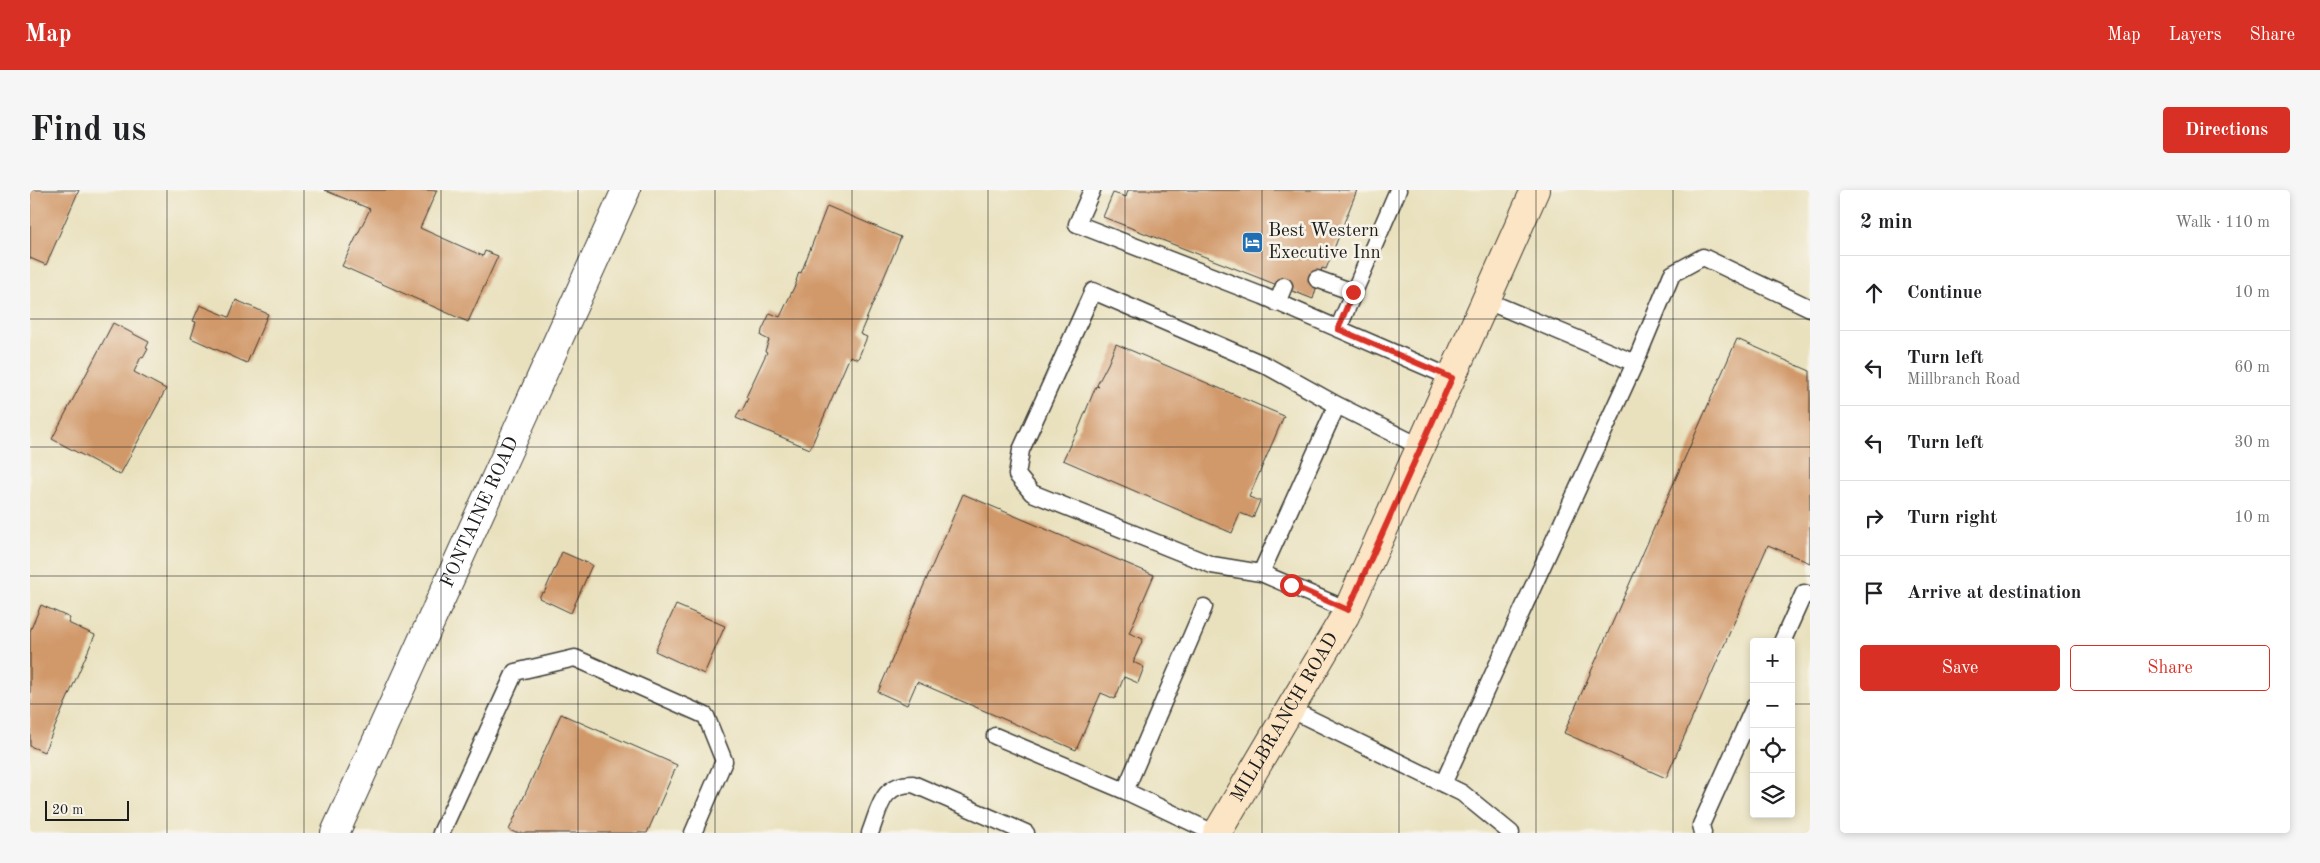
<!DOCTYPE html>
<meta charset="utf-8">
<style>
body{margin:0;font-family:"Old Standard TT",serif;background:#f6f6f6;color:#202124}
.controls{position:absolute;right:15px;bottom:15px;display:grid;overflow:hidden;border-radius:5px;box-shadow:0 2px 8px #0003}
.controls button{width:45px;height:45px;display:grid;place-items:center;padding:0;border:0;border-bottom:1px solid #e0e0e0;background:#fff;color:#202124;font:25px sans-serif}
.scale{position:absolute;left:15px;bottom:12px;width:84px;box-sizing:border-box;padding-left:5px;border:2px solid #1c1c1c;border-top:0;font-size:14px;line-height:18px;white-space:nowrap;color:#1c1c1c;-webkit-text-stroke:4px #f7f3e8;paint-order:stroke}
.stop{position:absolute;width:15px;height:15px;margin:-11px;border:4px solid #d93025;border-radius:50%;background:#fff}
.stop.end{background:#d93025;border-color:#fff;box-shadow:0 1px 5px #0008}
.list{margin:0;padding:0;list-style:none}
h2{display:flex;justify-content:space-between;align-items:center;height:65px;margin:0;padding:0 20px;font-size:21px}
h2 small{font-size:16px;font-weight:400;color:#757577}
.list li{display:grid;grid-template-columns:32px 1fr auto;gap:15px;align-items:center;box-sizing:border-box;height:75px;padding:0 20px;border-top:1px solid #e0e0e0}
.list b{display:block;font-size:19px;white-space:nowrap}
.list p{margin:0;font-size:16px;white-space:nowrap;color:#757577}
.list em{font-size:16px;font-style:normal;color:#757577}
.actions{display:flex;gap:10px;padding:15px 20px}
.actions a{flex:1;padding:11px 0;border:1px solid #d93025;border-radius:5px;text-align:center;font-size:18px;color:#d93025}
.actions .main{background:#d93025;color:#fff}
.icon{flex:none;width:28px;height:28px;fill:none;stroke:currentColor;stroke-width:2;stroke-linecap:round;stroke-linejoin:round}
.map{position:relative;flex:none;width:1780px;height:643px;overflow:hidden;border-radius:5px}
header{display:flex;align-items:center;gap:30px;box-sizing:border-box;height:70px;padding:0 25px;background:#d93025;color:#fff}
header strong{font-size:24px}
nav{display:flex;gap:28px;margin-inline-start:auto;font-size:18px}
.intro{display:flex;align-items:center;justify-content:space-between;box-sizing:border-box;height:120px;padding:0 30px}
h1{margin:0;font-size:35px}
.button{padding:12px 22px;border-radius:5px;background:#d93025;color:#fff;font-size:18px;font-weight:700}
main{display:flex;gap:30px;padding:0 30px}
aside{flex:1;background:#fff;border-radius:5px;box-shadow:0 2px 8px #0003}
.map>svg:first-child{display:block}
</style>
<header>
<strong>Map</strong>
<nav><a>Map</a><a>Layers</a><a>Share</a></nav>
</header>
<div class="intro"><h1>Find us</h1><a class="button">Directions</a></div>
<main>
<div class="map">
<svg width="1780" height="643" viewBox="0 0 1780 643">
<rect width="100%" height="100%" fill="#f7f3e8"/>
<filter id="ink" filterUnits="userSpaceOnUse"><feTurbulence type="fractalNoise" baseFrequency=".02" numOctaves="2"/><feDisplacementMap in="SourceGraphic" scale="10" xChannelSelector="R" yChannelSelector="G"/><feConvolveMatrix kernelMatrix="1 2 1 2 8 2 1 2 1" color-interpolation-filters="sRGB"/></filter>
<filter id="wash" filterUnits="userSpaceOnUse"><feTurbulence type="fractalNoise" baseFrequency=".0096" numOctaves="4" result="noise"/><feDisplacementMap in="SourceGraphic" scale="20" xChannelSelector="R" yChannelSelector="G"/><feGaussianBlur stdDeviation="1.12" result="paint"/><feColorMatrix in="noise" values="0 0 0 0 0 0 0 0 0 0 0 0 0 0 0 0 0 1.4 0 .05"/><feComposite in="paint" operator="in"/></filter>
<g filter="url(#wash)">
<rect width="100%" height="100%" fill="#e9e1be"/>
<g id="blocks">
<path fill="#d1996b" d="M0 0H49L16 75 0 68Z
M294 0H407L390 38 453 66 455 61 468 66 438 132 312 76 340 19Z
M1098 0H1327L1296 79 1292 78 1283 109 1073 27 1083 3 1096 7Z
M797 16 871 47 830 144 837 147 828 169 820 166 780 259 706 228 710 220 712 221 718 208 716 207 737 162 735 161 739 150 731 146 732 140 740 123 750 127 767 91H766L769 82 771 83Z
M206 110 238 124 217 173 161 148 166 132 163 131 170 115 199 127Z
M83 133 119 152 116 158 118 159 113 168 111 167 104 182 136 199 90 285 22 249Z
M1707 149 1780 181V373L1738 355 1636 588 1534 543Z
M1086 154 1254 226 1219 307 1230 311 1223 328 1210 323 1202 343 1033 270 1045 244 1046 245 1066 196 1069 197 1067 195 1078 174Z
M933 304 1124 385 1099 443 1113 449 1103 472 1114 477 1108 493 1094 487 1085 509 1071 503 1046 560 887 492 877 515 848 502Z
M532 362 562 375 541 423 509 408 512 402 514 403Z
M11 415 40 428 38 433 65 445 14 562 0 556V441Z
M646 415 695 436 674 484 625 461Z
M531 524 647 575 617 643H486L479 640Z"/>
</g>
</g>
<g filter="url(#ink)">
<use href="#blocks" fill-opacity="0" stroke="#3b3a34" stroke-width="1"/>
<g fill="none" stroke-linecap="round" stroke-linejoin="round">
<defs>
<path id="service" d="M1062 0 1047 34 1233 106 1422 188
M1287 89 1323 102
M1457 111 1605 173
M1247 113 1254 96
M1308 139 1368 0
M1231 383 1182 375 1002 303 987 285 991 260 1063 101 1235 175 1307 215
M1318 420 1231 383 1307 215 1391 257
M1752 452 1774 403 1780 405
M1260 519 1432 603 1481 643
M965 546 1095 601 1184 643
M1413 594 1605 173 1642 84 1673 67 1780 118
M1095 601 1174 417
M411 643 485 482 545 468 676 526 694 571 663 643
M840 643C850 618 851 594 883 594L996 643
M1673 643 1671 635 1724 517"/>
<g id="minor">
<path id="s1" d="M305 643 596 0"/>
</g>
<g id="secondary">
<path id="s2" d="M1187 643 1315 426 1505 0"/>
</g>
</defs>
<use href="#service" stroke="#3b3a34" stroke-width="19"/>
<use href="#minor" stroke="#3b3a34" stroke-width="30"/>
<use href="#secondary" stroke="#3b3a34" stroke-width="30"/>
<use href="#service" stroke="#fff" stroke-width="16"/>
<use href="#minor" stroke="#fff" stroke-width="28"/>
<use href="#secondary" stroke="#fce5c4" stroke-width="28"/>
</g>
</g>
<g fill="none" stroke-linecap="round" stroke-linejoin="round" filter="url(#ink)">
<path stroke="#d93025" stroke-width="6" d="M1261 395 1318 420 1422 188 1308 139 1323 102"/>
</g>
<path fill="none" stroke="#1c1c1c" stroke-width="1" stroke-opacity="0.55" d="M137 0V643M274 0V643M411 0V643M548 0V643M685 0V643M822 0V643M958 0V643M1095 0V643M1232 0V643M1369 0V643M1506 0V643M1643 0V643M0 129H1780M0 257H1780M0 386H1780M0 514H1724M1761 514H1780"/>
<defs>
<symbol id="hotel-square" viewBox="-11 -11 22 22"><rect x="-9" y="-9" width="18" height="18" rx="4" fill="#1f6fb2" stroke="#f7f3e8"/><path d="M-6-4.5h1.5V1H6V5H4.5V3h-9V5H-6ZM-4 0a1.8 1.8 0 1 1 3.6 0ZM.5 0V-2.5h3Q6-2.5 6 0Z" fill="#fff"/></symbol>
</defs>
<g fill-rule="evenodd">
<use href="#hotel-square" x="1210" y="40" width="25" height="25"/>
</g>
<g text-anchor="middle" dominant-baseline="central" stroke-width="5" stroke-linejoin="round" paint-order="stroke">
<g font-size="19" fill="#1c1c1c" stroke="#f7f3e8" text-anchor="start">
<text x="1238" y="41">Best Western<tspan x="1238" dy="22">Executive Inn</tspan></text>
</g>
<g font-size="19" fill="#1c1c1c" stroke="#f7f3e8">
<text stroke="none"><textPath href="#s1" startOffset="352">FONTAINE ROAD</textPath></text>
<text stroke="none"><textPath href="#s2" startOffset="134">MILLBRANCH ROAD</textPath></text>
</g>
</g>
</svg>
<div class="controls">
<button>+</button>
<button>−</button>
<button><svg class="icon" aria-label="locate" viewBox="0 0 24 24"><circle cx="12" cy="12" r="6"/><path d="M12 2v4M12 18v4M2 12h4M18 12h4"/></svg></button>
<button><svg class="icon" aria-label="layers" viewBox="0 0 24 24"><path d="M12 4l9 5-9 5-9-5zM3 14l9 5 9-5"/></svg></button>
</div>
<div class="scale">20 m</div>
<div class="stop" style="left:1261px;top:395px"></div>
<div class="stop end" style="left:1323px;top:102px"></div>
</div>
<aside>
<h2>2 min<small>Walk · 110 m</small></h2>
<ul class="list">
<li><svg class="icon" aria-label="ahead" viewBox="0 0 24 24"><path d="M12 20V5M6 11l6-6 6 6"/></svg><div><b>Continue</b></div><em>10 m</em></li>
<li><svg class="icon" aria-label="left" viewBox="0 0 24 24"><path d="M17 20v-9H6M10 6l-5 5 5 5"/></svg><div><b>Turn left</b><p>Millbranch Road</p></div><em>60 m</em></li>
<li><svg class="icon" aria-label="left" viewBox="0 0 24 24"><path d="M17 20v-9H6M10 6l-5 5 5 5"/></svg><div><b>Turn left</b></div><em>30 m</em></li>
<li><svg class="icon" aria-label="right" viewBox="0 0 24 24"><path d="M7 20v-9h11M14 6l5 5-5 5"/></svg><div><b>Turn right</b></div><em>10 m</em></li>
<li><svg class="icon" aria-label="arrive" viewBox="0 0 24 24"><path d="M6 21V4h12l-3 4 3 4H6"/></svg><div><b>Arrive at destination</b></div></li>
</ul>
<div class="actions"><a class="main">Save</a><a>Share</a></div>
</aside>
</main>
